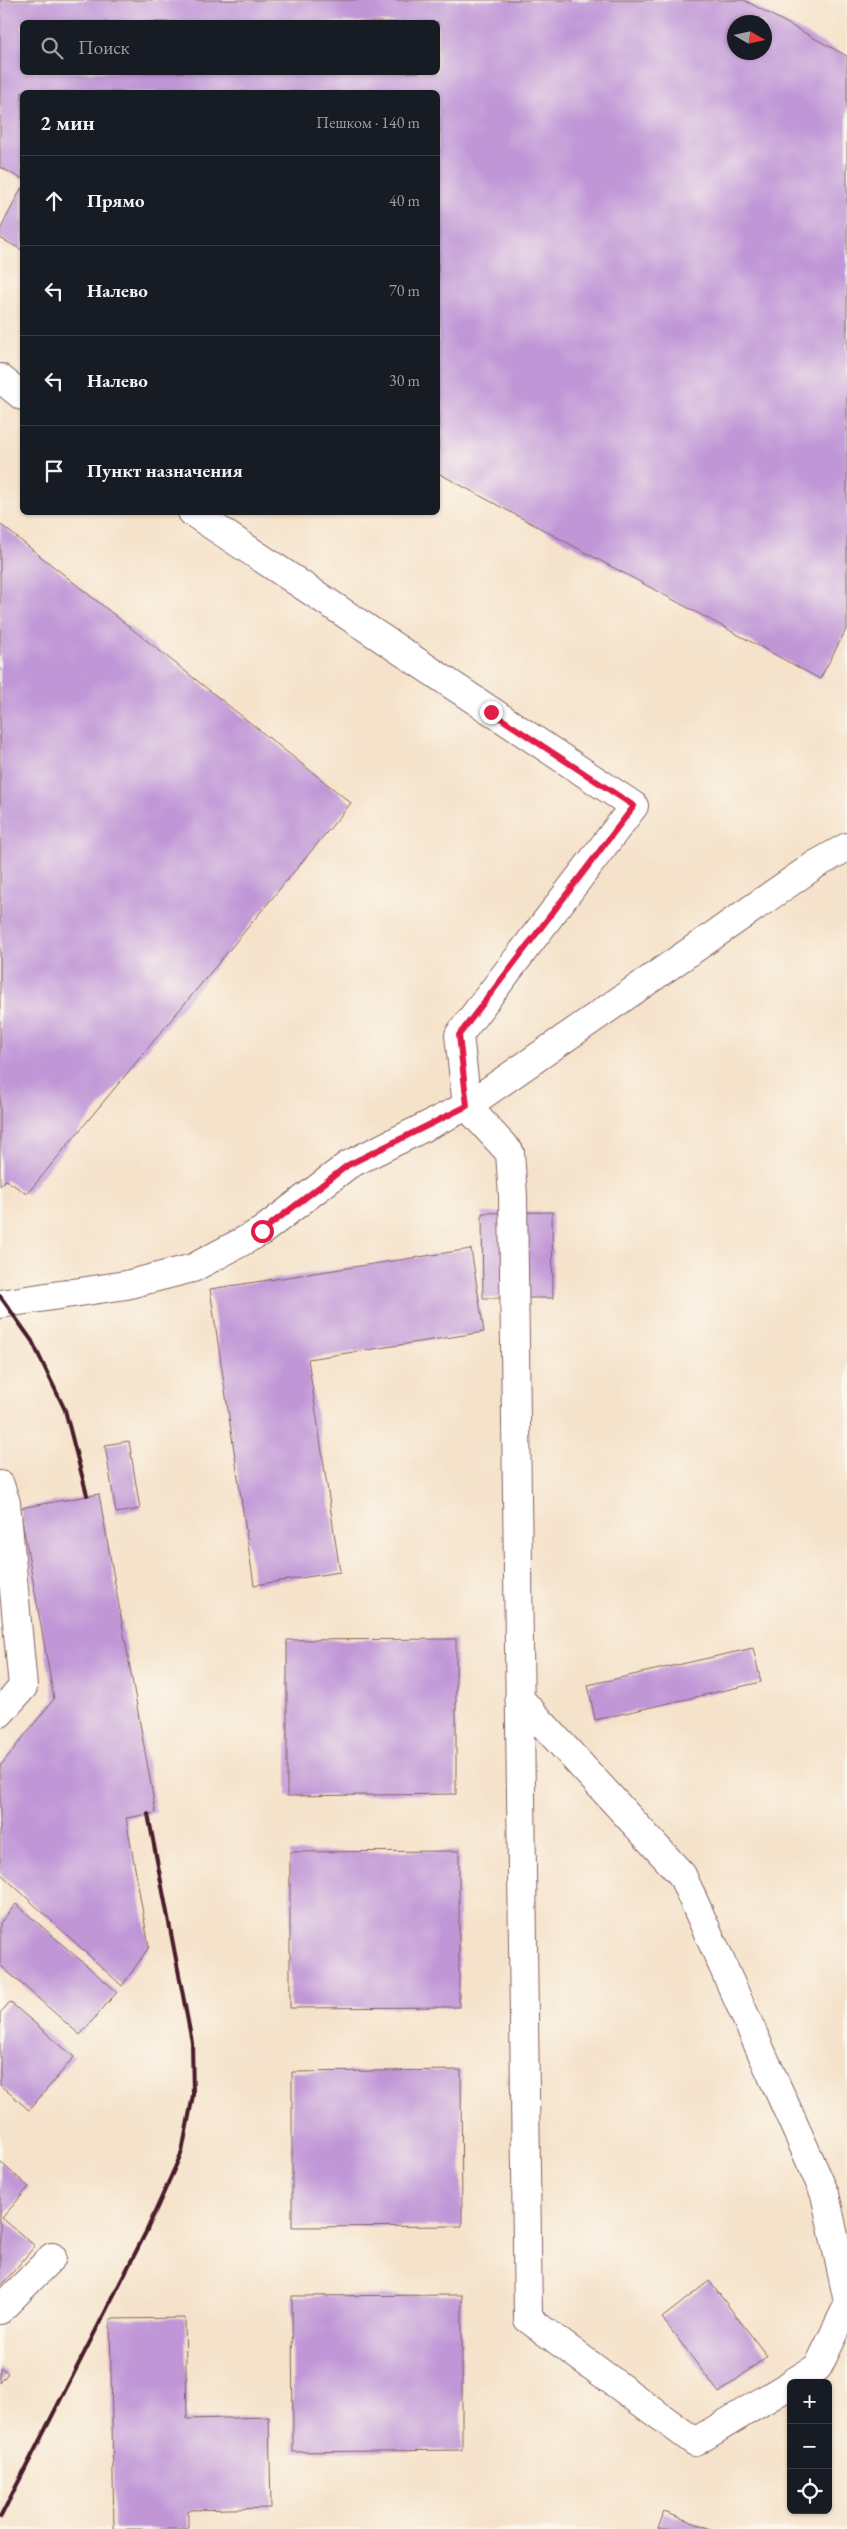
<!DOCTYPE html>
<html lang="ru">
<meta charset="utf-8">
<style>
body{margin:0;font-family:"EB Garamond",serif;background:#242831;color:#f1f3f6}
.controls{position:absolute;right:15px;bottom:15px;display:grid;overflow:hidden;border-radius:8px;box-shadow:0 1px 4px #0004}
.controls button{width:45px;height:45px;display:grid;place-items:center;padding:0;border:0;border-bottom:1px solid #363941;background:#171b24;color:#f1f3f6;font:25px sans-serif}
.compass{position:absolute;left:727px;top:15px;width:45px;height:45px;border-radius:50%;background:#171b24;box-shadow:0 1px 4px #0004;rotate:99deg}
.stop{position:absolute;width:15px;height:15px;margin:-11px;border:4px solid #e11d48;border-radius:50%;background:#fff}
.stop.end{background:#e11d48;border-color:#fff;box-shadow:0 1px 5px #0008}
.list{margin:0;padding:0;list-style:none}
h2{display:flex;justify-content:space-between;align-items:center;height:65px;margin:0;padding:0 20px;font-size:21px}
h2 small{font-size:16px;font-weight:400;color:#9ea1a6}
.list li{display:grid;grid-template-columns:32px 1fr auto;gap:15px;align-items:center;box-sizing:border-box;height:90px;padding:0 20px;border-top:1px solid #363941}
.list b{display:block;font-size:19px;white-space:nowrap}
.list em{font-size:16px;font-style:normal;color:#9ea1a6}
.icon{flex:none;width:28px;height:28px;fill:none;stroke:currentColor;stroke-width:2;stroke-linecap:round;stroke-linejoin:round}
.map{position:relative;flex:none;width:847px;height:2529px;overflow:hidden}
.search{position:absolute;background:#171b24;box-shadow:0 1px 4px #0004;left:20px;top:20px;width:420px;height:55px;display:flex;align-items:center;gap:12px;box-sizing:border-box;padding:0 18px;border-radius:8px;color:#9ea1a6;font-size:19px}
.panel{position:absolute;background:#171b24;box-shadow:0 1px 4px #0004;left:20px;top:90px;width:420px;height:425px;border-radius:8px}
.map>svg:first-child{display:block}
</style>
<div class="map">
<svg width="847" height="2529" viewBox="0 0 847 2529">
<rect width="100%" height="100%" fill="#fbf7ec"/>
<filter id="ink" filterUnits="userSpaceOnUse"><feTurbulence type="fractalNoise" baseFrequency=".02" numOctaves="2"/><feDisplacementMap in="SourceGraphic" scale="10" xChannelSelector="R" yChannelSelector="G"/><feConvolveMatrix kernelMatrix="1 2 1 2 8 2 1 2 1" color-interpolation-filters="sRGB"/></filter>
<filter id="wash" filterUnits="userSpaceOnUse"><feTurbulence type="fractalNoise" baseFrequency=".0096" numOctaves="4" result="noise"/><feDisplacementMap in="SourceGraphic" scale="20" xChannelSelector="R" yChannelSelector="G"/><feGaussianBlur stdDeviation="1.12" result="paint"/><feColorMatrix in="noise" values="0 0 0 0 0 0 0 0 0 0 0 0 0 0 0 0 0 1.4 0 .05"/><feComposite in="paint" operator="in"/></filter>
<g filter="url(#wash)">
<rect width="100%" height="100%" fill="#f5e2ca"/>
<g id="blocks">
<path fill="#c096d7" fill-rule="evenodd" d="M0 0H744L847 56V628L820 679 438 473V92H22V179L0 167ZM22 22H438V72H22ZM734 22H764V52H734Z
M22 187V250L0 238V230Z
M0 524 351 803 27 1194 6 1180 0 1186Z
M552 1212 553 1298H483L482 1213Z
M471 1249 484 1332 308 1359 340 1572 254 1585 210 1289Z
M129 1441 140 1509 116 1513 105 1445Z
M99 1494 156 1813 126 1818 149 1947 122 1986 0 1873V1766L54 1699 20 1508Z
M456 1639V1794L287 1796V1640Z
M753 1648 761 1682 595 1720 588 1685Z
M459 1851V2007L290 2008V1852Z
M16 1904 117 1992 80 2035 0 1965V1923Z
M10 2002 74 2057 29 2110 0 2085V2013Z
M461 2070 462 2226 292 2227V2072Z
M0 2162 29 2187 2 2218 35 2246 0 2287Z
M709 2281 767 2356 719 2393 662 2318Z
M462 2295V2450L293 2452 292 2296Z
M185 2318 187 2419 269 2417 271 2508 188 2510V2529H114L110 2319Z
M0 2367 8 2373 0 2383Z
M664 2512 711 2529H658Z"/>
</g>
</g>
<g filter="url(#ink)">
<use href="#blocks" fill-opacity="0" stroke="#866363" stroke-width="1"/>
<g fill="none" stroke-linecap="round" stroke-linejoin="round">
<defs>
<path id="minor" d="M0 378 22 396
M0 1304 126 1285 193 1268 262 1231 348 1165 467 1106 459 1035 634 806 192 512
M0 1485 6 1503 23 1687 0 1713
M519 1698 682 1875 825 2194 847 2297
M0 2310 52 2257
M792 2383 818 2367 847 2307
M791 2384 695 2442 528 2319 513 1196 510 1153 467 1106 815 865 847 847"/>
</defs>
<use href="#minor" stroke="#866363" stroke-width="30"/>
<use href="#minor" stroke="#fff" stroke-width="28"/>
<path stroke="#4a1f2b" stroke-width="4" d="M0 1296 32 1341 65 1410 87 1495
M0 2518 146 2232 182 2152 193 2095 192 2042 148 1814"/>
</g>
</g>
<g fill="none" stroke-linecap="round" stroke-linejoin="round" filter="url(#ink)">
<path stroke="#e11d48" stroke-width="6" d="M262 1231 348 1165 467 1106 459 1035 634 806 491 712"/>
</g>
</svg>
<div class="controls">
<button>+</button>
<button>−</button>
<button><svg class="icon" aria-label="locate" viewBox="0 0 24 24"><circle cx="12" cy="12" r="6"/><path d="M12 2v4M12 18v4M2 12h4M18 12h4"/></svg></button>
</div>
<svg class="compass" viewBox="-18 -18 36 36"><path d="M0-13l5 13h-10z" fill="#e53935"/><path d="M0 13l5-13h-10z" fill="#9ea1a6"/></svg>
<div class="stop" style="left:262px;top:1231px"></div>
<div class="stop end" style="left:491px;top:712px"></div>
<div class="search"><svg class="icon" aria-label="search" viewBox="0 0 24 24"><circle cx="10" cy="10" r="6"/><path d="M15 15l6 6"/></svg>Поиск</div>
<section class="panel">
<h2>2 мин<small>Пешком · 140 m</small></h2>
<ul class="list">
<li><svg class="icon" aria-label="ahead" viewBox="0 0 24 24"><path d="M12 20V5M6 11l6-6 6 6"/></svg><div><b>Прямо</b></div><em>40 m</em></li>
<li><svg class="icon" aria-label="left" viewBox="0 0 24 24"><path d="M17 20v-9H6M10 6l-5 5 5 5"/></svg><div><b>Налево</b></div><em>70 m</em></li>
<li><svg class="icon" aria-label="left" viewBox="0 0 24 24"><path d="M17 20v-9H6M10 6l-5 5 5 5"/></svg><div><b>Налево</b></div><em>30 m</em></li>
<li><svg class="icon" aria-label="arrive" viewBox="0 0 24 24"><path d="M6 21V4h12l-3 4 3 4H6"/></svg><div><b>Пункт назначения</b></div></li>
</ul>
</section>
</div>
